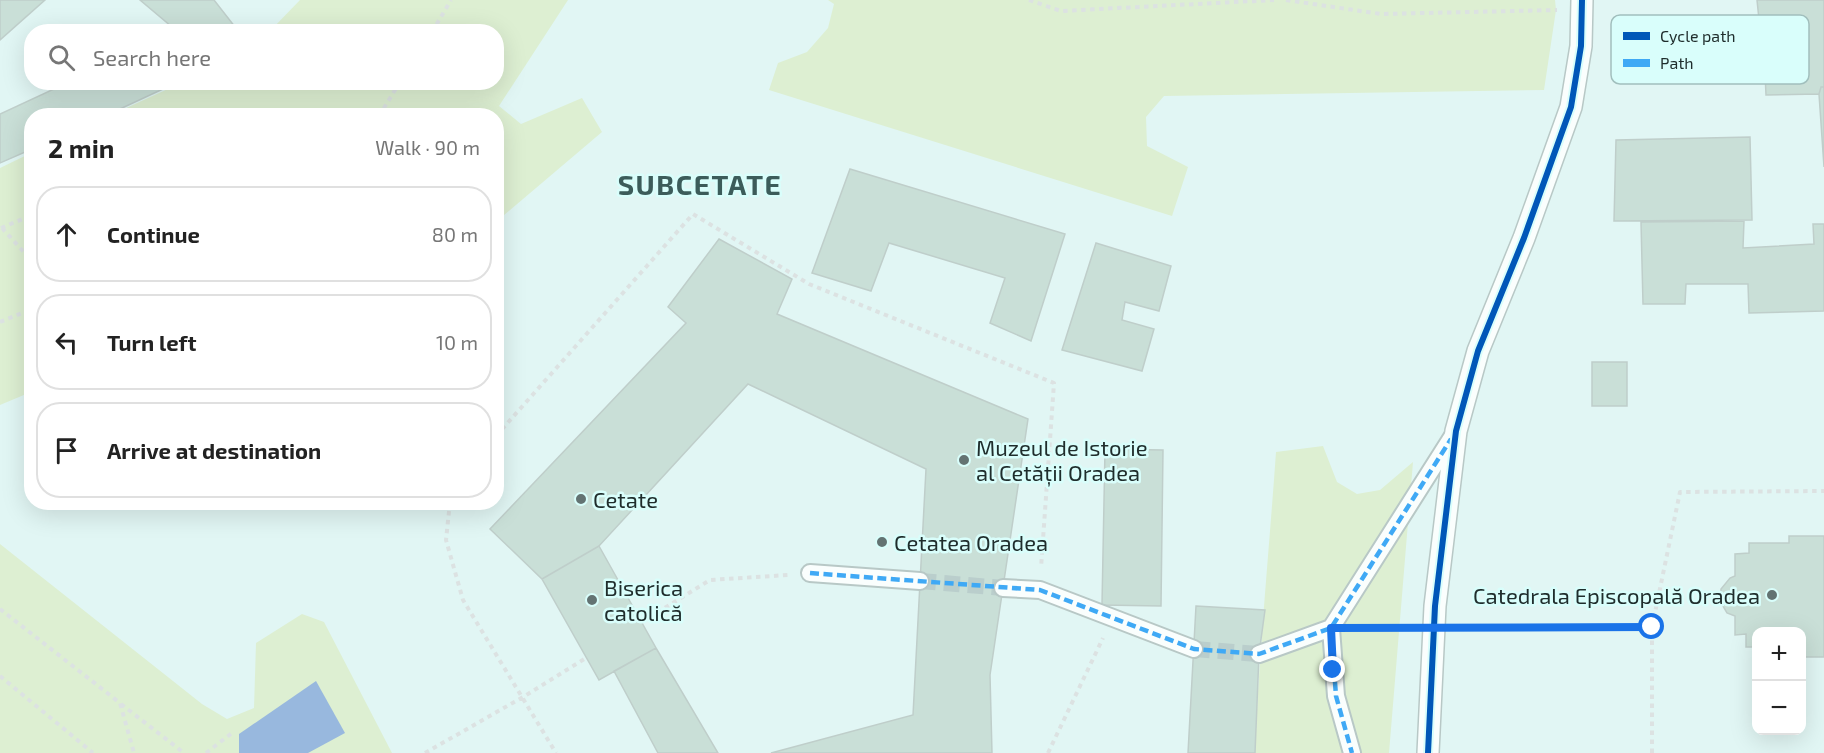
<!DOCTYPE html>
<meta charset="utf-8">
<style>
body{margin:0;font-family:"Exo 2",sans-serif;background:#f2f2f2;color:#222}
.controls{position:absolute;right:18px;bottom:18px;display:grid;overflow:hidden;border-radius:12px;box-shadow:0 6px 24px #0002}
.controls button{width:54px;height:54px;display:grid;place-items:center;padding:0;border:0;border-bottom:2px solid #e0e0e0;background:#fff;color:#222;font:30px sans-serif}
.stop{position:absolute;width:18px;height:18px;margin:-14px;border:4px solid #1a73e8;border-radius:50%;background:#fff}
.stop.end{background:#1a73e8;border-color:#fff;box-shadow:0 2px 6px #0008}
.list{margin:0;padding:0;list-style:none}
h2{display:flex;justify-content:space-between;align-items:center;height:78px;margin:0;padding:0 24px;font-size:26px}
h2 small{font-size:20px;font-weight:400;color:#767676}
.list li{display:grid;grid-template-columns:39px 1fr auto;gap:18px;align-items:center;box-sizing:border-box;height:96px;margin:0 12px 12px;padding:0 12px;border:2px solid #e0e0e0;border-radius:24px}
.list b{display:block;font-size:22px;white-space:nowrap}
.list em{font-size:20px;font-style:normal;color:#767676}
.icon{flex:none;width:33px;height:33px;fill:none;stroke:currentColor;stroke-width:2;stroke-linecap:round;stroke-linejoin:round}
.map{position:relative;flex:none;width:1824px;height:753px;overflow:hidden}
.search{position:absolute;background:#fff;box-shadow:0 6px 24px #0002;left:24px;top:24px;width:480px;height:66px;display:flex;align-items:center;gap:15px;box-sizing:border-box;padding:0 21px;border-radius:24px;color:#767676;font-size:22px}
.panel{position:absolute;background:#fff;box-shadow:0 6px 24px #0002;left:24px;top:108px;width:480px;height:402px;border-radius:24px}
.map>svg:first-child{display:block}
</style>
<div class="map">
<svg width="1824" height="753" viewBox="0 0 1824 753">
<rect width="100%" height="100%" fill="#e1f6f4"/>
<path fill="#ddefd2" d="M300 0H568L499 106 521 124 582 98 602 132 497 221 496 116 111 115 181 83 496 82V32L270 31Z
M828 0H1555L1556 10 1544 90 1164 96 1146 117 1147 146 1188 167 1172 216 769 90 778 63 807 52 828 28 834 4Z
M31 153V392L0 405V168Z
M1323 446 1337 482 1357 494 1380 490 1413 462 1389 753H1255C1259 652 1269 552 1276 452Z
M0 544 202 704 227 719 254 708 256 643 302 614 324 622 392 753H0Z"/>
<path fill="#98b8de" d="M316 681 345 733 308 753H239V734Z"/>
<path fill="#c9dfd7" stroke="#bfceca" stroke-width="1.5" d="M0 0H45L0 40Z
M140 0H214L239 32H178Z
M1757 0H1824V87H1821L1819 94 1766 95 1765 73 1752 74 1749 39H1761Z
M69 82H178L105 116H32V149L0 163V114Z
M1821 87H1824V167L1819 94Z
M1750 137 1752 220 1614 221 1616 140Z
M850 169 1065 234 1031 341 990 323 1005 278 889 243 871 291 812 273Z
M1744 221 1743 248 1814 244 1813 224H1824V311L1749 313 1748 284H1686L1685 304H1643L1641 222Z
M719 239 792 279 777 314 1028 419 990 675 992 753H771L913 715 926 469 748 384 599 546 542 579 490 529 686 323 668 307Z
M1096 243 1171 266 1159 311 1125 302 1122 320 1154 329 1142 371 1062 350Z
M1592 362H1627V406H1592Z
M1105 449 1163 450 1161 606 1102 605Z
M1789 536H1824V657H1802V632H1756V647H1746V634L1735 635V616L1727 613 1720 601 1721 589 1730 578 1735 576V554L1749 553V543H1789Z
M599 546 656 648 599 680 542 579Z
M1196 606 1265 610 1259 654 1255 753H1188Z
M656 648 718 753H658L614 671Z"/>
<g fill="none" stroke-linecap="round" stroke-linejoin="round">
<path stroke="#bacecc" stroke-width="16" stroke-dasharray="16 8" stroke-linecap="butt" d="M920 581 1003 588
M1194 649 1259 654"/>
<defs>
<path id="pedestrian" d="M810 573 920 581
M1003 588 1040 590 1194 649
M1331 628 1336 696 1352 753
M1259 654 1331 628 1454 434"/>
<path id="minor" d="M1428 753 1435 606 1456 431 1478 351 1524 238 1571 107 1581 46 1582 0"/>
</defs>
<use href="#pedestrian" stroke="#b8c8c6" stroke-width="20"/>
<use href="#minor" stroke="#b8c8c6" stroke-width="24"/>
<path stroke="#dce2e2" stroke-width="4" stroke-dasharray="4.5 4.5" stroke-linecap="butt" d="M1029 0 1061 11 1274 0
M1286 0 1381 14 1557 10
M432 32 451 0
M379 116 400 82
M1 228 32 215
M2 228 32 261
M0 322 32 309
M496 436 693 214 809 284 1054 383 1041 568
M450 502 446 540 463 600 556 753
M0 609 120 703 134 753
M642 622 710 580 788 575
M1576 627H1652
M0 676 93 753
M121 704 184 753
M206 753 232 733
M425 753 523 697 586 658
M1048 753 1103 638
M1652 753V627L1680 492 1824 491"/>
<use href="#pedestrian" stroke="#fafefd" stroke-width="16"/>
<use href="#minor" stroke="#fafefd" stroke-width="21"/>
<path stroke="#dce2e2" stroke-width="4" stroke-dasharray="4.5 4.5" stroke-linecap="butt" d="M1331 628 1576 627"/>
<path stroke="#3fa9f5" stroke-width="4.5" stroke-dasharray="9 4.5" stroke-linecap="butt" d="M810 573 1040 590 1194 649 1259 654 1331 628 1451 439
M1331 628 1336 696 1352 753"/>
<defs>
<path id="cycleway" d="M1428 753 1435 606 1456 431 1478 351 1524 238 1571 107 1581 46 1582 0"/>
</defs>
<use href="#cycleway" stroke="#d9fefb" stroke-width="10"/>
<use href="#cycleway" stroke="#0057b8" stroke-width="6"/>
</g>
<g fill="none" stroke-linecap="round" stroke-linejoin="round">
<path stroke="#1a73e8" stroke-width="8" d="M1333 670 1331 628 1652 627"/>
</g>
<g fill="#637372" stroke="#d9fefb" stroke-width="2">
<circle cx="964" cy="460" r="6"/>
<circle cx="581" cy="499" r="6"/>
<circle cx="882" cy="542" r="6"/>
<circle cx="1772" cy="595" r="6"/>
<circle cx="592" cy="600" r="6"/>
</g>
<g text-anchor="middle" dominant-baseline="central" stroke-width="5" stroke-linejoin="round" paint-order="stroke">
<g font-size="22" fill="#1f2d2c" stroke="#d9fefb" text-anchor="start">
<text x="976" y="447">Muzeul de Istorie<tspan x="976" dy="25">al Cetății Oradea</tspan></text>
<text x="593" y="499">Cetate</text>
<text x="894" y="542">Cetatea Oradea</text>
<text x="604" y="587">Biserica<tspan x="604" dy="25">catolică</tspan></text>
<text x="1760" y="595" text-anchor="end">Catedrala Episcopală Oradea</text>
</g>
<g font-size="28" font-weight="bold" letter-spacing="1.5" fill="#3c5c5a" stroke="#d9fefb">
<text x="700" y="184">SUBCETATE</text>
</g>
</g>
<rect x="1611" y="15" width="198" height="69" rx="9" fill="#d9fefb" stroke="#a1bfbd" stroke-width="1.5"/>
<rect x="1623" y="32" width="27" height="8" fill="#0057b8"/>
<rect x="1623" y="59" width="27" height="8" fill="#3fa9f5"/>
<g font-size="16" fill="#1f2d2c">
<text x="1660" y="42">Cycle path</text>
<text x="1660" y="69">Path</text>
</g>
</svg>
<div class="controls">
<button>+</button>
<button>−</button>
</div>
<div class="stop" style="left:1652px;top:627px"></div>
<div class="stop end" style="left:1333px;top:670px"></div>
<div class="search"><svg class="icon" aria-label="search" viewBox="0 0 24 24"><circle cx="10" cy="10" r="6"/><path d="M15 15l6 6"/></svg>Search here</div>
<section class="panel">
<h2>2 min<small>Walk · 90 m</small></h2>
<ul class="list">
<li><svg class="icon" aria-label="ahead" viewBox="0 0 24 24"><path d="M12 20V5M6 11l6-6 6 6"/></svg><div><b>Continue</b></div><em>80 m</em></li>
<li><svg class="icon" aria-label="left" viewBox="0 0 24 24"><path d="M17 20v-9H6M10 6l-5 5 5 5"/></svg><div><b>Turn left</b></div><em>10 m</em></li>
<li><svg class="icon" aria-label="arrive" viewBox="0 0 24 24"><path d="M6 21V4h12l-3 4 3 4H6"/></svg><div><b>Arrive at destination</b></div></li>
</ul>
</section>
</div>
